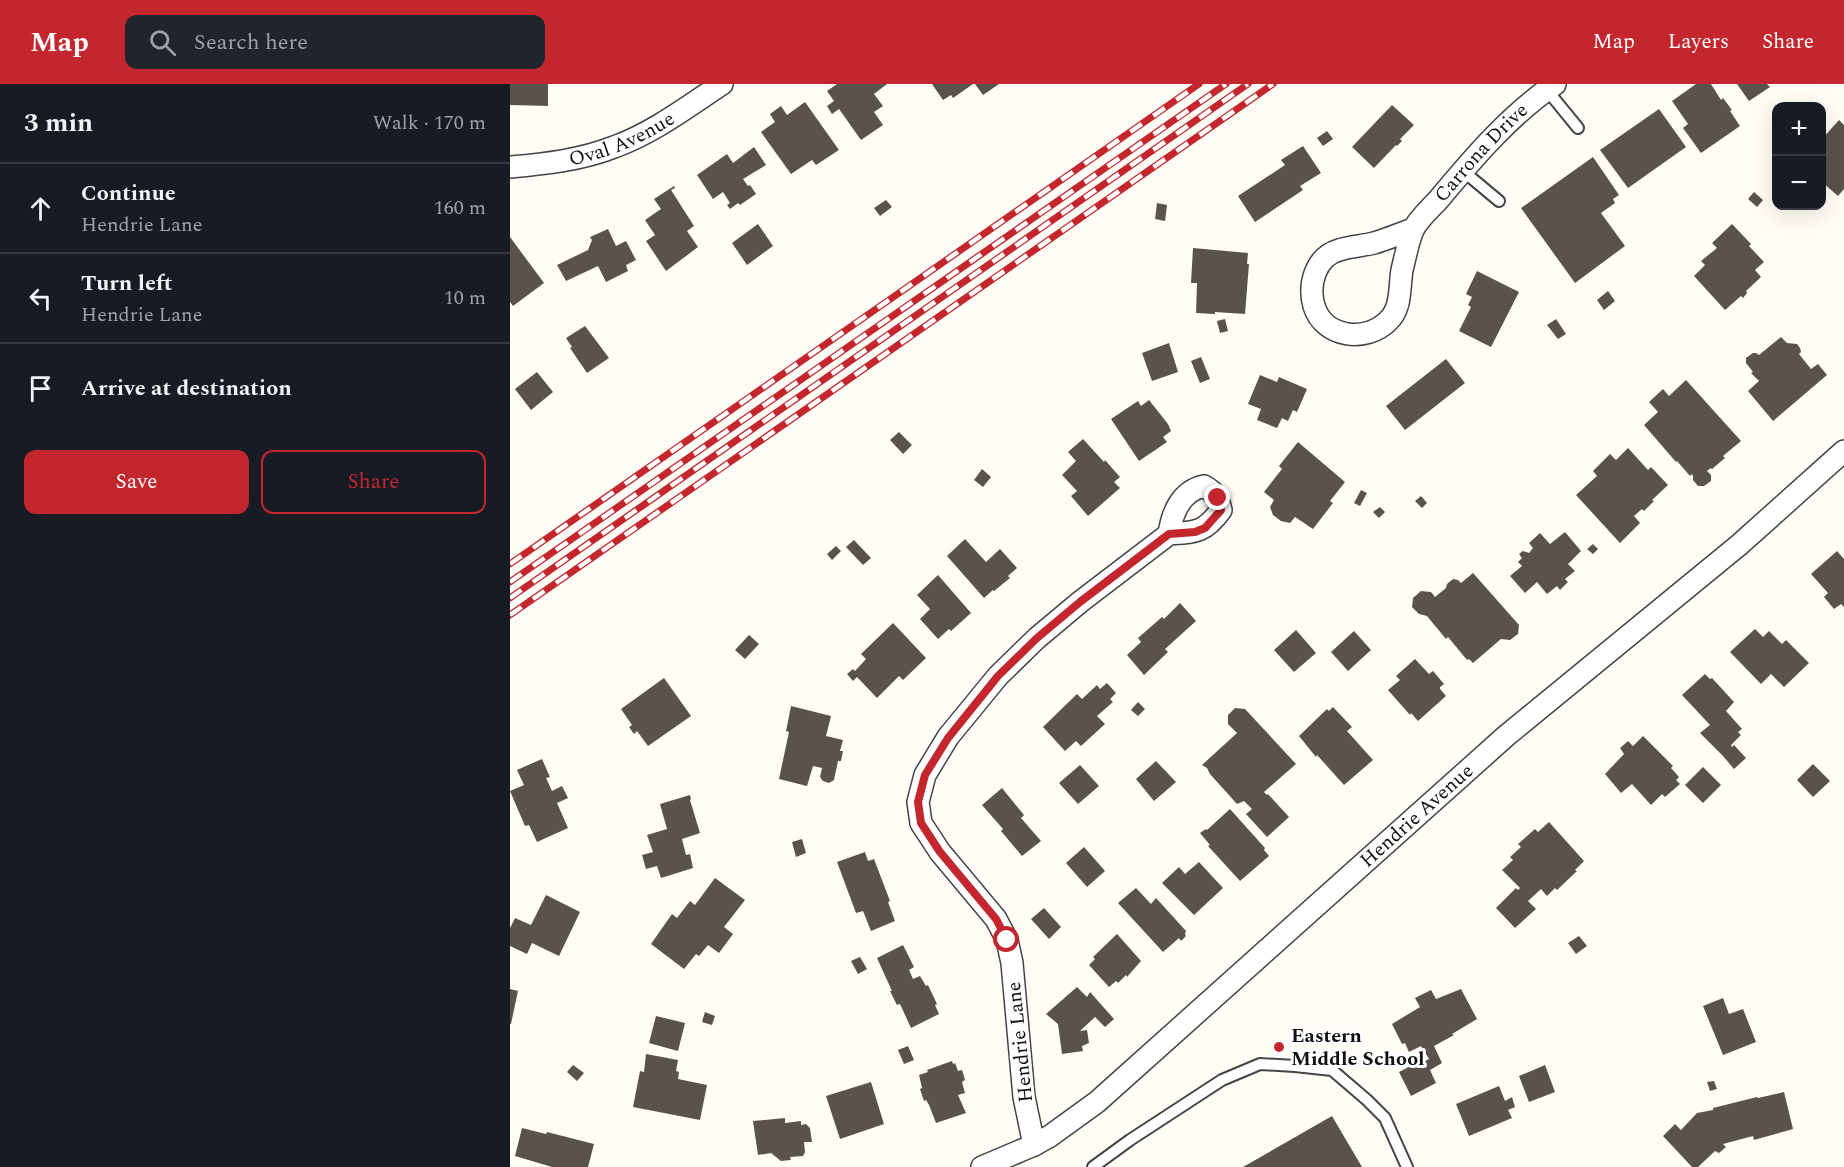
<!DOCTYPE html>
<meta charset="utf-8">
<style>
body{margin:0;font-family:Spectral,serif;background:#20242c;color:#f1f3f6}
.controls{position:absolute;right:18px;top:18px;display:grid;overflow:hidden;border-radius:12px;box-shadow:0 6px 24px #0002}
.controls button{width:54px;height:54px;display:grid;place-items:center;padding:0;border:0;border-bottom:2px solid #363941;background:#171b24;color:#f1f3f6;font:30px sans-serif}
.stop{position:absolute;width:18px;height:18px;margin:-14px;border:4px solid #c4262e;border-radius:50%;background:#fff}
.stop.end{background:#c4262e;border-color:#fff;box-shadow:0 2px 6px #0008}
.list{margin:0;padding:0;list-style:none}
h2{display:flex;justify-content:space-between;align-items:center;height:78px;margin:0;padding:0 24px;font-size:26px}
h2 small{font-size:20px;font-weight:400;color:#9ea1a6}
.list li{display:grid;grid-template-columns:39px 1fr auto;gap:18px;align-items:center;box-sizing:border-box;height:90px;padding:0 24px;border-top:2px solid #363941}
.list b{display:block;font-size:22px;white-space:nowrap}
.list p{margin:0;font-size:20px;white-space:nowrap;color:#9ea1a6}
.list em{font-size:20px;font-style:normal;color:#9ea1a6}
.actions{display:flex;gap:12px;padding:18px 24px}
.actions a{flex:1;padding:14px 0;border:2px solid #c4262e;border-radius:12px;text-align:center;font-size:21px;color:#c4262e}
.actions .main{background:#c4262e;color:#fff}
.icon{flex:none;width:33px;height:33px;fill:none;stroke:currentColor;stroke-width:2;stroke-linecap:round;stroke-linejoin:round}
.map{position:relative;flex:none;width:1334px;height:1083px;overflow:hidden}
header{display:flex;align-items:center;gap:36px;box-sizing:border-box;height:84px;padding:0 30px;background:#c4262e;color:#fff}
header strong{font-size:28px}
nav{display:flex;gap:33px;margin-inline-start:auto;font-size:21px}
.search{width:420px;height:54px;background:#20242c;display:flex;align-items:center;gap:15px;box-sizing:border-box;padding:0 21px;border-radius:12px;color:#9ea1a6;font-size:22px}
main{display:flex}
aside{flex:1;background:#171b24}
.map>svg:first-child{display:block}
</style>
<header>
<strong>Map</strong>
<div class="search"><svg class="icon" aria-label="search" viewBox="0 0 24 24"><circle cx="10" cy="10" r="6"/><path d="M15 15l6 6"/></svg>Search here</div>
<nav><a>Map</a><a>Layers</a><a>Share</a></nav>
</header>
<main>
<aside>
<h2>3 min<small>Walk · 170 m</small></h2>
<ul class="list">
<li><svg class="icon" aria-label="ahead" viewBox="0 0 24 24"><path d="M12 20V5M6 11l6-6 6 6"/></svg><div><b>Continue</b><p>Hendrie Lane</p></div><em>160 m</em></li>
<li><svg class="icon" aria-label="left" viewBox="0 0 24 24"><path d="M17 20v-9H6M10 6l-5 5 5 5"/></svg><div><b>Turn left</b><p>Hendrie Lane</p></div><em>10 m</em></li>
<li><svg class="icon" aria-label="arrive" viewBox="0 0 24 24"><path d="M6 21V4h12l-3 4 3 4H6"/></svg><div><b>Arrive at destination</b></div></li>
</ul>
<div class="actions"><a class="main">Save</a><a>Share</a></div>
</aside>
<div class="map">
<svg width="1334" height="1083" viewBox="0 0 1334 1083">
<rect width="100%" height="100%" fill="#fffdf5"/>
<path fill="#5a524d" d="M0 0H38V22L0 21Z
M327 0H377L364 10 373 22 364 28 373 41 351 56 329 25 322 30 317 22 324 17 317 7Z
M422 0H463L443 14 441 11 433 16Z
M465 0H489L473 11Z
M1186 0H1201L1211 16 1213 14 1222 26 1220 27 1230 42 1191 69 1173 44 1178 40 1162 17Z
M1227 0H1257L1260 3 1239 17Z
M295 18 329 66 306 81 302 76 281 90 251 48 265 38 260 30 271 22 277 31Z
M882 21 904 41 890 55 892 57 887 62 886 61 864 84 842 63Z
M1149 25 1176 63 1118 104 1090 66Z
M1329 36 1334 41V105L1328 112 1312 98V55Z
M817 47 823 55 813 62 807 54Z
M793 62 811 89 790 102 793 106 745 138 728 112 775 81 771 76Z
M244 63 256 81 233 95 238 102 240 101 246 110 230 121 228 119 220 125 217 121 220 119 213 108 203 115 187 91 217 70 223 79Z
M1083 73 1109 111 1103 115 1105 119 1091 129 1115 162 1065 199 1011 124Z
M164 102 165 104 161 106 184 142 177 147 188 163 156 187 136 157 145 151 135 136 151 125 144 115Z
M1244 108 1253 116 1247 123 1238 115Z
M376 116 382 123 370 132 364 124Z
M647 119 657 121 655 137 645 135Z
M248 140 263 162 237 181 222 159Z
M1222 140 1241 160 1239 162 1254 178 1245 186 1251 193 1236 207 1237 209 1233 214 1231 212 1215 226 1184 192 1195 181 1191 177 1207 164 1202 159Z
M98 145 106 162 116 157 126 176 116 181 118 187 96 198 88 182 56 197 47 181 78 166 82 156 80 153Z
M0 153 34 199 3 222 0 218Z
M683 164 738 169 737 180H739L735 230 705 228V230L686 229 687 199H681Z
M967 187 1009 208 981 263 949 247 961 223 958 221 962 213 956 210Z
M1098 207 1105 217 1094 226 1087 216Z
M715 235 718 247 710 249 707 237Z
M1046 235 1056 250 1048 255 1037 241Z
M75 242 99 274 77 289 60 264 62 263 56 254Z
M1271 253 1277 259 1287 260 1290 264 1291 268 1289 270 1301 285 1308 280 1317 291 1263 337 1238 307 1249 297 1241 289 1243 288 1236 279V274L1243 269H1246L1249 271Z
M659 259 668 288 642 297 632 269Z
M691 273 700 295 690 299 681 277Z
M936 275 955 299 895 346 876 322Z
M27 288 43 308 21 326 5 305Z
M750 291 767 298 769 293 797 305 787 328 783 326 778 337 772 334 767 344 747 336 751 325 738 320Z
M1176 296 1231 357 1213 372 1215 374 1202 385 1201 384 1197 387 1201 391V397L1194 402H1188L1183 396V392L1182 390 1180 392 1167 377 1166 378 1134 341 1148 328 1139 318 1153 305 1159 312Z
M639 316 658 340 661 347 653 353 657 358 629 377 601 335 628 317 631 322Z
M389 348 402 361 393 370 380 356Z
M573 355 594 378 595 376 610 393 604 398 610 404 578 432 561 412 567 407 552 391 566 377 558 368Z
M788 358 835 398 820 417 823 419 803 445 785 433 780 439 771 437 763 431 760 423 764 416 754 408 772 385 769 382Z
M1118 364 1138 386 1141 383 1158 401 1142 416 1144 417 1134 427 1132 425 1124 432 1130 439 1110 459 1066 411 1087 392 1083 387 1100 370 1106 376Z
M472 385 481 393 473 403 464 396Z
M851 406 857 409 850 422 844 419Z
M911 412 917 419 912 424 905 417Z
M870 423 875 428 869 434 863 428Z
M1055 448 1071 467 1058 480 1065 487 1055 495 1058 498 1050 506 1047 502 1037 510 1027 498 1015 509 1000 492 1012 482 1008 478 1012 474 1009 470 1013 467 1019 469 1023 464 1019 459 1030 449 1040 460Z
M455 455 476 478 490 465 507 484 498 492 500 494 484 507 483 506 474 514 437 472Z
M344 456 361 474 353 481 336 463Z
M1083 460 1088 465 1083 470 1077 465Z
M326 462 331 467 322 476 317 470Z
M1327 467 1334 475V523L1331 520 1324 525 1314 513 1318 509 1301 490Z
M963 489 1009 541 1008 550 1000 556 991 555 963 579 959 575 957 576 938 553 936 555 917 532 909 530 902 523 903 514 911 507 921 508 925 513 936 504 937 500 943 495 948 496 951 499Z
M428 491 461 529 441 547 439 545 428 555 410 535 420 525 407 511Z
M670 519 686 537 655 565 658 568 634 591 617 571 631 558 628 554 652 533 654 535Z
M383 539 416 574 393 596 389 592 367 614 347 593 343 597 337 590 343 585 345 587 356 575 351 570Z
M1245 545 1253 553 1259 547 1272 560 1276 556 1299 579 1274 603 1261 590 1251 600 1220 568Z
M786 546 806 569 784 588 764 566Z
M844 547 861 566 838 587 821 568Z
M239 551 249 560 235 575 225 566Z
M905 575 919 590 923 587 934 600 930 603V605L936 612 908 637 901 629 900 631 878 606 890 596 886 592Z
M1195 590 1200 595 1202 594 1224 618 1216 627 1232 645 1228 648 1231 651 1221 661 1222 663 1224 661 1236 674 1224 685 1213 672 1190 649 1200 641 1172 611Z
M154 594 181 632 138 662 127 647 124 650 119 643 122 641 111 625Z
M597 599 606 609 600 615 603 618 587 632 595 640 571 662 566 657 555 667 533 643 567 610 572 615 587 601 590 605Z
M628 618 635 625 628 632 621 626Z
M281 622 321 632 316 652 333 656 330 667H333L331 677H328L324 696 319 699 313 697 310 693 312 684 303 682 297 702 269 695 279 648 276 647Z
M823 623 842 643 837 647 863 676 834 701 807 671 806 673 789 652 817 625 819 627Z
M725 624 735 625 786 680 754 708 757 711 758 710 779 733 757 753 736 730 742 725 734 717 727 720 700 690 697 684 692 681 727 649 718 640V631Z
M1133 652 1163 682 1161 684 1169 693 1166 696 1170 700 1155 713 1152 710 1141 721 1122 700 1111 709 1095 690 1114 670 1110 664 1118 657 1123 662Z
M32 675 40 693 36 694 42 707 52 702 58 714 47 719 58 744 27 758 19 741 15 742 0 707 14 701 7 686Z
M646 677 666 698 644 717 626 695Z
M1303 680 1320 697 1303 713 1287 696Z
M570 681 589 702 568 720 549 699Z
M1193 683 1211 701 1193 719 1175 701Z
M492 704 514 731 511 734 531 757 512 772 491 747 493 745 472 721Z
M180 711 181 715 180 716 190 749 172 755 176 771 180 770 183 784 151 794 147 782 136 785 132 771 143 768 137 751 157 745 150 720Z
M720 725 755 764 754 766 759 772 730 797 698 762 700 761 690 749 696 745 697 746Z
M1039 738 1074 777 1065 786 1067 787 1047 806 1045 804 1037 812 1031 805 1018 817 1026 825 1005 844 986 824 1006 804 1008 806 1010 804 992 786 1003 776 1000 773 1011 763 1008 760 1025 745 1028 748Z
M292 755 296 769 286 773 282 758Z
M574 763 595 787 577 803 556 779Z
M355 768 358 777 364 775 380 817 378 818 385 837 361 847 353 827 346 829 327 778Z
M689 778 713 804 684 831 652 799 669 783 675 790Z
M205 794 235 816 214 843 223 850 209 869 198 861 189 872 186 870 174 885 141 860 162 830 167 834 180 817 185 821Z
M626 804 641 820 646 814 676 847 675 850 676 852 671 857 669 854 653 868 608 819Z
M36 811 70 828 49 872 22 859 17 870 0 862V844L5 834 21 841Z
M534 824 551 843 539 855 521 835Z
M607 850 631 877 617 893 616 891 608 899 606 897 599 903 579 881 585 875 583 873Z
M1069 852 1077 862 1066 870 1058 859Z
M393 861 404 883 399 886 403 895 410 892 416 902 418 901 427 920 425 921 429 930 401 944 390 920 387 921 380 907H382L367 874Z
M350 873 357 885 348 890 341 877Z
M567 903 577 913 580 908 604 935 595 943 585 933 570 947 577 946 579 959 572 962 573 967 552 970 548 940 536 930Z
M0 905 8 907 1 940H0Z
M951 905 967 935 942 950 944 951 924 962 932 979 920 986 926 999 901 1012 889 988 914 975 915 977 919 975 911 962 899 968 895 959 892 960 882 940 910 923 905 914 921 906 926 915Z
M1213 914 1219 930 1233 925 1246 958 1213 971 1193 922Z
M195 928 205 932 202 941 192 938Z
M146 932 175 939 168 967 139 959Z
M398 962 404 976 394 980 388 966Z
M136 970 168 976 166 987 169 988 168 995 197 1001 190 1036 123 1023 130 987 134 988Z
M442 977 443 980 445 979 448 987 452 986 455 996 452 998 455 1009 448 1011 456 1029 426 1039 419 1021 416 1016 414 1017 410 1005 412 1004 409 991 418 988 417 986Z
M63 981 74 989 67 997 57 988Z
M1035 981 1045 1008 1019 1018 1009 992Z
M1204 997 1207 1005 1200 1007 1197 998Z
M361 998 374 1040 330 1055 316 1012Z
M989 1002 995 1017 1002 1013 1005 1023 998 1026 1002 1034 959 1052 946 1020Z
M1274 1008 1283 1045 1244 1056 1243 1052 1213 1060 1216 1063 1209 1069 1205 1067 1188 1083H1182L1153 1052 1165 1040 1171 1046 1187 1029 1203 1026V1024L1247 1013 1248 1014Z
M822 1032 852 1083H733Z
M275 1034V1039L291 1037V1041L296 1040 300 1044 302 1058H294L295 1068 293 1072 280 1073 281 1076 271 1077 261 1069 248 1071 243 1037Z
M12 1044 36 1050 37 1048 84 1060 78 1083H42L5 1072Z"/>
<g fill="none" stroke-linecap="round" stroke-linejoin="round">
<defs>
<path id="service" d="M1037 6 1068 44
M953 87 989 117
M583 1083 620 1056 712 996 750 980 785 982 822 986 857 1016 875 1034 897 1083"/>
<g id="minor">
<path id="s1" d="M0 83C35 80 71 76 104 63 143 49 177 23 212 0"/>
<path id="s2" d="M903 145C890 150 877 155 864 159 853 162 841 162 829 166 805 173 798 201 804 222 814 254 856 259 878 237 892 224 889 204 892 186 895 174 898 158 903 146 908 135 921 124 929 115 964 73 1000 31 1045 0"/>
<path d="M524 1061 514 1013 502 879 497 856 486 835 430 768 411 739 408 718 415 691 438 653 488 592 527 554 570 518 659 450C662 429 671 407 694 402 705 408 708 414 711 426 694 449 686 448 659 450"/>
<path id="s3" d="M472 1083 524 1061 540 1052 587 1018 996 652 1229 461 1334 367"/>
</g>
</defs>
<use href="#service" stroke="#444" stroke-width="14"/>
<use href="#minor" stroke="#444" stroke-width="24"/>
<use href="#service" stroke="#fff" stroke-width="10"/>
<use href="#minor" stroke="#fff" stroke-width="21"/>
<defs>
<path id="rail" d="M0 480 689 0
M0 498 716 0
M0 514 738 0
M0 531 763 0"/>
</defs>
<use href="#rail" stroke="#c4262e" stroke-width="7"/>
<use href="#rail" stroke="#fff" stroke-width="4.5" stroke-dasharray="14" stroke-linecap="butt"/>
</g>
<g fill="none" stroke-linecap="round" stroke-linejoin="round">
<path stroke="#c4262e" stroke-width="8" d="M497 856 486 835 430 768 411 739 408 718 415 691 438 654 488 592 527 554 570 518 659 450 685 448 695 444 711 426 708 414"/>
</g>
<circle fill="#c4262e" stroke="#fff" stroke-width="2" cx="769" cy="963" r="6"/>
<g text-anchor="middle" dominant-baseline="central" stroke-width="6" stroke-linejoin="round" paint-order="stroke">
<g font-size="20" fill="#111" stroke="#fff">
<text stroke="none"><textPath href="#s1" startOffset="116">Oval Avenue</textPath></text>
<text stroke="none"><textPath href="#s2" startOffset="434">Carrona Drive</textPath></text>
<text stroke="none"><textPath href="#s3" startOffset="562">Hendrie Avenue</textPath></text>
<text transform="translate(510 958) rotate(-96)">Hendrie Lane</text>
</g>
<g font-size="20" font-weight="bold" fill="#111" stroke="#fff" text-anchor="start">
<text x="781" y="952">Eastern<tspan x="781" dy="23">Middle School</tspan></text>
</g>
</g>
</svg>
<div class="controls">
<button>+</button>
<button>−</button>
</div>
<div class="stop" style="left:497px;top:856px"></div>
<div class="stop end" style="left:708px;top:414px"></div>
</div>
</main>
